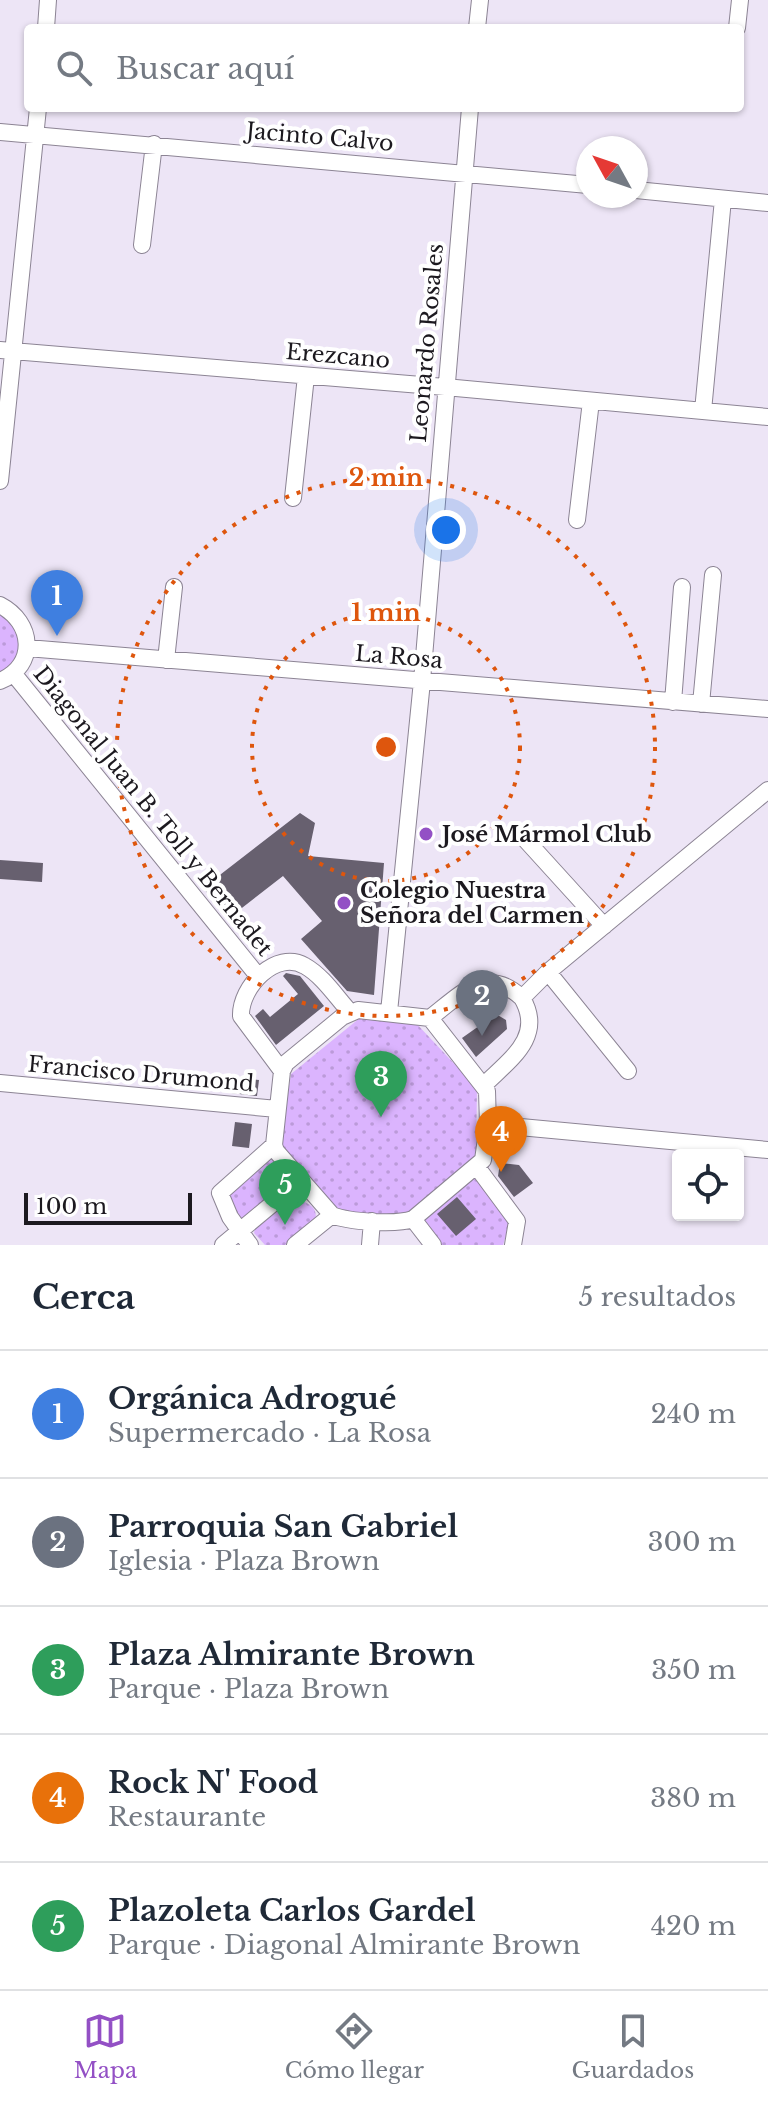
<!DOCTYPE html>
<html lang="es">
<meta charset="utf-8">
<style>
body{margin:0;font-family:"Libre Baskerville",serif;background:#f2f2f3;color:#1f2937}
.controls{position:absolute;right:24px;bottom:24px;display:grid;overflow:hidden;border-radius:8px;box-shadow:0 2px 6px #0004}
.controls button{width:72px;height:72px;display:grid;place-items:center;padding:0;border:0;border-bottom:2px solid #e0e1e3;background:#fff;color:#1f2937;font:40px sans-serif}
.compass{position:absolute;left:576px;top:136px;width:72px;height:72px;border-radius:50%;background:#fff;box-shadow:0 2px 6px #0004;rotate:310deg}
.scale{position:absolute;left:24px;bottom:20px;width:168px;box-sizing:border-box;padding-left:8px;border:4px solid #1c191f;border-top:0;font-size:22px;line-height:28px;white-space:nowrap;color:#1c191f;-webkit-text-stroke:6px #fff;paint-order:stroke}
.you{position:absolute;left:446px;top:530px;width:28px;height:28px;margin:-20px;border:6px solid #fff;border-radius:50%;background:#1a73e8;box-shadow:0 0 0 12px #1a73e833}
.badge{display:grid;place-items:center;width:52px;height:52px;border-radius:50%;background:#9350c5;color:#fff;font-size:26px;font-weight:700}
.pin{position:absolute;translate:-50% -66px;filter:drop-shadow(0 2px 4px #0008)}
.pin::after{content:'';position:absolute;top:42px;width:28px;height:24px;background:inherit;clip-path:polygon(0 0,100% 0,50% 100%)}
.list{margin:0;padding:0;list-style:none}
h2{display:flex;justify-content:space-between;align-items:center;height:104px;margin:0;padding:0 32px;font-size:34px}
h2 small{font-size:26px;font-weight:400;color:#747a83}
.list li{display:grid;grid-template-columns:52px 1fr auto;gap:24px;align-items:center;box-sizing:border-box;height:128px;padding:0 32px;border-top:2px solid #e0e1e3}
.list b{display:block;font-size:30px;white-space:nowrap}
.list p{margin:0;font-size:26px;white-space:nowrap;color:#747a83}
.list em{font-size:26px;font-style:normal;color:#747a83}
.icon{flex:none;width:44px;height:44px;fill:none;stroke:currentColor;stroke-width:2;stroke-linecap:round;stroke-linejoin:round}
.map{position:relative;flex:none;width:768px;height:1245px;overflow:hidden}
.search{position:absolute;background:#fff;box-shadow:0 2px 6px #0004;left:24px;right:24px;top:24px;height:88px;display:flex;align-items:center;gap:20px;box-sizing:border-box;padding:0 28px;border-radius:8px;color:#747a83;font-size:30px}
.sheet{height:744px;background:#fff}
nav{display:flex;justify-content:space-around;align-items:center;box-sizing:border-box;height:112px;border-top:2px solid #e0e1e3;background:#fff;font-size:22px;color:#747a83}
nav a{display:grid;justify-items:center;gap:4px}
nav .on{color:#9350c5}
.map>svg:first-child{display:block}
</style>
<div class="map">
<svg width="768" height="1245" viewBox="0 0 768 1245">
<defs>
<pattern id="park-dots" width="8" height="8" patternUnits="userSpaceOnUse" patternTransform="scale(2)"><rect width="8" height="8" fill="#dbb4fe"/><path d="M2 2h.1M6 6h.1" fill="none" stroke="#bb9ad9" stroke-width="1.8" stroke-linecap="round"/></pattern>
</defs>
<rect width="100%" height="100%" fill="#ede5f6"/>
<path fill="url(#park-dots)" d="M0 611 21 634 20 657 0 676Z
M361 1017 415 1022 477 1088 476 1158 405 1217 338 1212 280 1145 291 1074Z
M267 1159C280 1160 287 1173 282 1185L241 1220 236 1217 227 1191Z
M474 1172 510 1222 503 1245H439L418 1217Z
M297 1199C308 1203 319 1207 315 1221L285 1245H265L254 1233 255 1229 291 1201Z"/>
<path fill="#67606f" d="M300 813 315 823 308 856 384 863 374 995 347 991 301 939 322 921 283 876 229 918 203 888Z
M0 860 43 863 42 882 0 879Z
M286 973 300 976 324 1006 276 1045 255 1016 263 1009 270 1017 298 994 283 976Z
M496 1014 506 1020 507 1029 476 1057 462 1038Z
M233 1077 259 1080 257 1096 231 1093Z
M235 1122 252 1124 249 1148 232 1146Z
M500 1163 519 1165 533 1183 514 1197 498 1176Z
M457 1197 476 1219 456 1236 437 1214Z"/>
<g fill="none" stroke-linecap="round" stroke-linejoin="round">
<defs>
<path id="minor" d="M46 28 48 0
M477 28 480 0
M737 28 740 0
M0 132 588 185
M636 190 768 203
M142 245 154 144
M0 350 445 387 768 417
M703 411 723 199
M0 481 38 108
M293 498 306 376
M577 520 591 401
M0 605C33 622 38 665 0 681
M27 648 768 709
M166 660 174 587
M13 673 258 976
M673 702 682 587
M701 704 713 575
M524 838 604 926
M548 972 628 1071
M522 998 548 972 768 790
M358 1010 430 1018 487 1091 488 1124 483 1160 413 1219C396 1225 349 1222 332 1215L276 1151 274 1145 282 1071 286 1063 342 1017Z
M389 1012 422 681 470 108
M430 1018C460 995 486 964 522 998 545 1037 509 1060 484 1085
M282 1071 241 1016C240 987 276 949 305 966 323 976 337 998 350 1012
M0 1083 277 1109
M488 1124 768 1150
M477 1167 517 1221 513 1245
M413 1219 433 1245
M223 1245 301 1180
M250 1245 230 1217 220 1193 274 1145
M295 1245 332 1215
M370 1245 372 1221"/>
</defs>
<use href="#minor" stroke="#8c8494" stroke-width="18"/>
<use href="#minor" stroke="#fff" stroke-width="16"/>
</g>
<g fill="none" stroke="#de560d" stroke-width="4" stroke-dasharray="4 8">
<circle cx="386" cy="747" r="134"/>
<circle cx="386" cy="747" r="269"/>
</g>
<g fill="#9350c5" stroke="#fff" stroke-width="3">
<circle cx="426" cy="834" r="8"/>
<circle cx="344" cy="903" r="8"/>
</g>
<g text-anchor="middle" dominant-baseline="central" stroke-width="8" stroke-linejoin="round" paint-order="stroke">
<g font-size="22" fill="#1c191f" stroke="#fff">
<text transform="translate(320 137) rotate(5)">Jacinto Calvo</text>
<text transform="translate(427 343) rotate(-85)">Leonardo Rosales</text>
<text transform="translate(338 356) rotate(5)">Erezcano</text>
<text transform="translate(399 657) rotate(5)">La Rosa</text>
<text transform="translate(153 811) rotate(51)">Diagonal Juan B. Toll y Bernadet</text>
<text transform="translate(141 1074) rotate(5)">Francisco Drumond</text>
</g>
<g font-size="22" font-weight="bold" fill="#1c191f" stroke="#fff" text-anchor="start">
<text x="442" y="834">José Mármol Club</text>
<text x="360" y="890">Colegio Nuestra<tspan x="360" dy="25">Señora del Carmen</tspan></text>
</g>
</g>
<circle cx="386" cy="747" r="12" fill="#de560d" stroke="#fff" stroke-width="4"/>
<g font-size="24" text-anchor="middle" font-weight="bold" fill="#de560d" stroke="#fff" stroke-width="8" stroke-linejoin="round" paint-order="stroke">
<text x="386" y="486">2 min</text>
<text x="386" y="621">1 min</text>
</g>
</svg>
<div class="controls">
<button><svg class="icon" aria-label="locate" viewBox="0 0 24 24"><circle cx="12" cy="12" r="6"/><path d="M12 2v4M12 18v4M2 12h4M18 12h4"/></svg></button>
</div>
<svg class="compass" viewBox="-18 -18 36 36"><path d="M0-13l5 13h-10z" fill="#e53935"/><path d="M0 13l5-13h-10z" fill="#747a83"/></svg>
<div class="scale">100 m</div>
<div class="you"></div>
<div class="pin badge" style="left:57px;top:636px;background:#3f7fe0">1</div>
<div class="pin badge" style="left:482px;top:1036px;background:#6b7280">2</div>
<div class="pin badge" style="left:381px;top:1117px;background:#2e9e5b">3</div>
<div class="pin badge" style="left:501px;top:1172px;background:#e8710a">4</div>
<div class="pin badge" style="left:285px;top:1225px;background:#2e9e5b">5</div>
<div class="search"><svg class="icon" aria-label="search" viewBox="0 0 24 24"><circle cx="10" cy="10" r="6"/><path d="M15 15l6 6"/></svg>Buscar aquí</div>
</div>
<section class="sheet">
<h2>Cerca<small>5 resultados</small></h2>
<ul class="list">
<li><span class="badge" style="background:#3f7fe0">1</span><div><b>Orgánica Adrogué</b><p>Supermercado · La Rosa</p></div><em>240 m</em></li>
<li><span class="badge" style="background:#6b7280">2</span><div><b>Parroquia San Gabriel</b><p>Iglesia · Plaza Brown</p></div><em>300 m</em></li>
<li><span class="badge" style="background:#2e9e5b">3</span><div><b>Plaza Almirante Brown</b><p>Parque · Plaza Brown</p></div><em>350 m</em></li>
<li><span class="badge" style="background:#e8710a">4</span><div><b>Rock N' Food</b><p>Restaurante</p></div><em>380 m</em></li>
<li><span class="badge" style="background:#2e9e5b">5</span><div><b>Plazoleta Carlos Gardel</b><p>Parque · Diagonal Almirante Brown</p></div><em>420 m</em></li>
</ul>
</section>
<nav>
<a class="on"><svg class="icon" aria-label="map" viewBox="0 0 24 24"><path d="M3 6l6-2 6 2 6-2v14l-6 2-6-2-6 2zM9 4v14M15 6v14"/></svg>Mapa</a>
<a><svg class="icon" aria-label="directions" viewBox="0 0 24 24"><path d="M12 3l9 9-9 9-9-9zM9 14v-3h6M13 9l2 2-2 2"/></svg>Cómo llegar</a>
<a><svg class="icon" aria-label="saved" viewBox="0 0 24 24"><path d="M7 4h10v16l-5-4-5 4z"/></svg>Guardados</a>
</nav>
